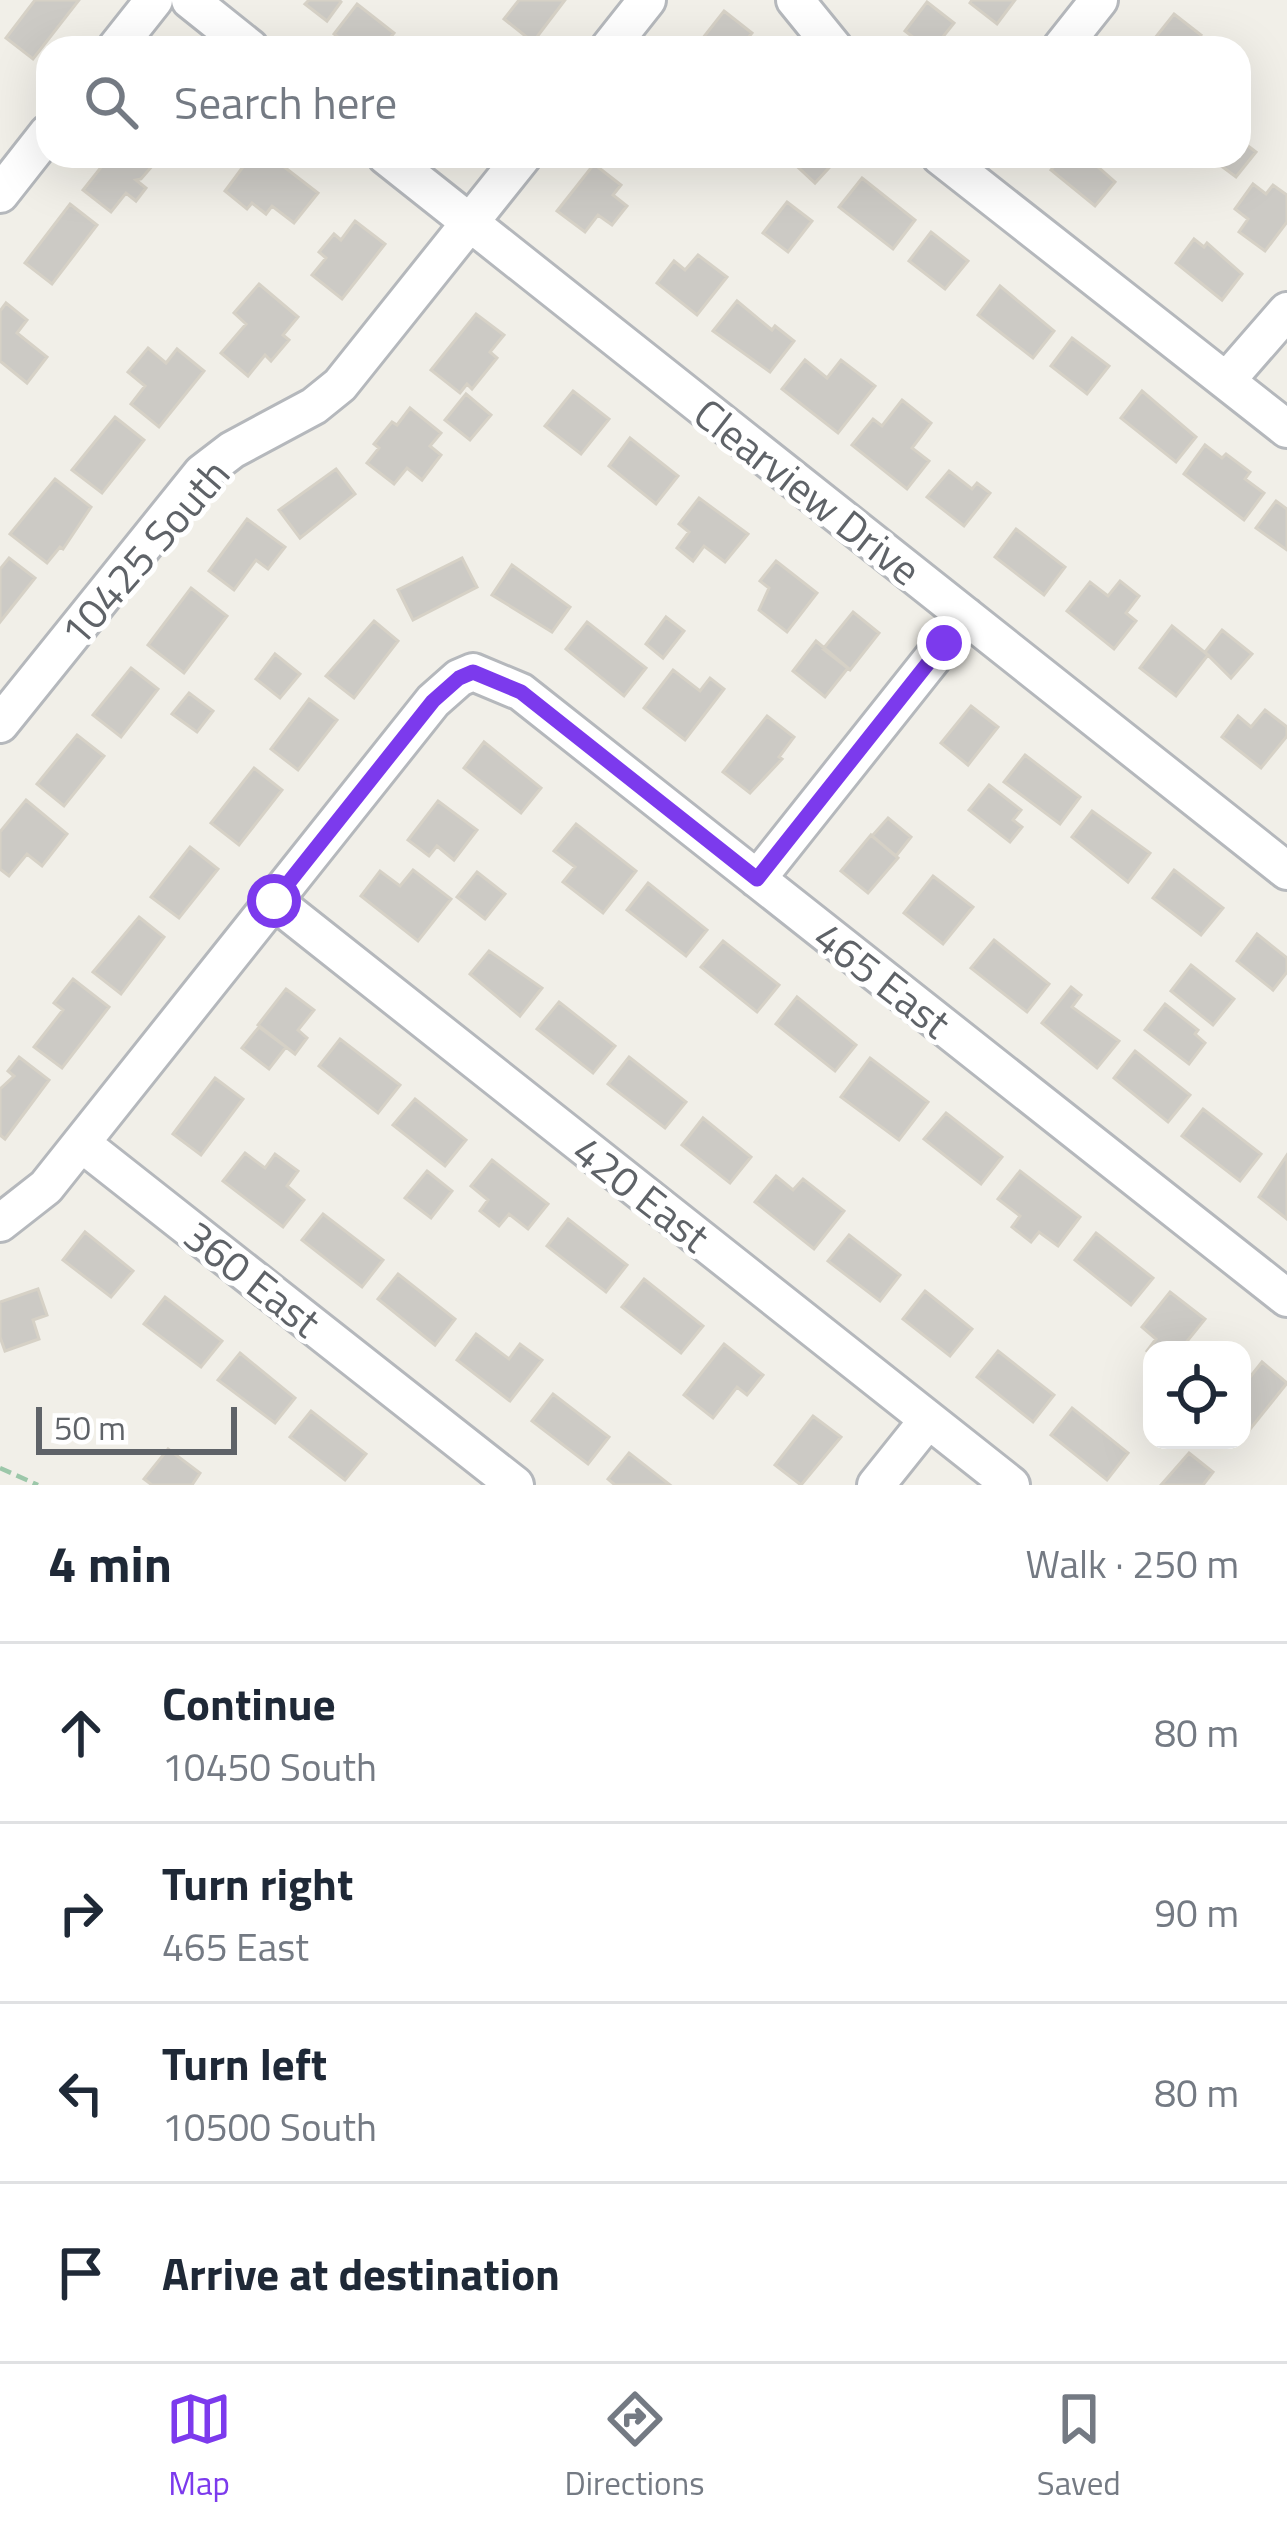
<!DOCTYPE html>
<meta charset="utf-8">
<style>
body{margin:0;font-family:"Titillium Web",sans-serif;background:#f6f6f7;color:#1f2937}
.controls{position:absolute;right:36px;bottom:36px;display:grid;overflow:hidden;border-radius:24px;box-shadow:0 12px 48px #0002}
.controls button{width:108px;height:108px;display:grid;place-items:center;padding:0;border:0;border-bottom:3px solid #e0e1e3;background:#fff;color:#1f2937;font:60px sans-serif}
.scale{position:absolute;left:36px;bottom:30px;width:201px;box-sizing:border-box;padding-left:12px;border:6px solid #5f6368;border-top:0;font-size:33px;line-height:42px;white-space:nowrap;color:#5f6368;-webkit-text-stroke:9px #fff;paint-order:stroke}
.stop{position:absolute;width:36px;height:36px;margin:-27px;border:9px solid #7c3aed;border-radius:50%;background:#fff}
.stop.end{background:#7c3aed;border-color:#fff;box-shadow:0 3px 12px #0008}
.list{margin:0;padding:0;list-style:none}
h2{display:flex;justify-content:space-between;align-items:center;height:156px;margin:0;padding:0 48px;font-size:51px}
h2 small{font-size:39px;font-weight:400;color:#747a83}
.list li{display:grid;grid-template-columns:78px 1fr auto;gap:36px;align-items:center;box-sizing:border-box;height:180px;padding:0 48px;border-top:3px solid #e0e1e3}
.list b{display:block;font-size:45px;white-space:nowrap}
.list p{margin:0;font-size:39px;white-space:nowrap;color:#747a83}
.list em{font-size:39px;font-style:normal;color:#747a83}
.icon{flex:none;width:66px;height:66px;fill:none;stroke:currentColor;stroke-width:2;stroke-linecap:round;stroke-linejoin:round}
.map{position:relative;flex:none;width:1287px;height:1485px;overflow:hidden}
.search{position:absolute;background:#fff;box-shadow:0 12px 48px #0002;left:36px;right:36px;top:36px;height:132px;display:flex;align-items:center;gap:30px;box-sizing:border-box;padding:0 42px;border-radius:36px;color:#747a83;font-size:45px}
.sheet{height:876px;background:#fff}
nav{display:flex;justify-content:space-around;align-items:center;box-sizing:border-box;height:168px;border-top:3px solid #e0e1e3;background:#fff;font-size:33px;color:#747a83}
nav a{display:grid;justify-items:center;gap:6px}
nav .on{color:#7c3aed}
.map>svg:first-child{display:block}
</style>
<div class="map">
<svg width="1287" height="1485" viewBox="0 0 1287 1485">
<rect width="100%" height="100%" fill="#f1efe8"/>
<path fill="#cccac5" stroke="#d6d1c6" stroke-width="3" d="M35 0H79L33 59 6 38Z
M309 0H339L341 2 327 21 305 4Z
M519 0H565L533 42 504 19Z
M972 0H1015L997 24 970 3Z
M927 2 954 23 934 48H927L905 31Z
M357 4 394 33 382 48H352L334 34Z
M724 11 752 33 740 48H695Z
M1174 14 1201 35 1191 48H1147Z
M1239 139 1256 152 1236 177 1212 159 1239 156Z
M110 156 160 157 141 179 136 180 146 188 136 201 126 193 111 212 83 190Z
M251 156H270L318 193 294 223 272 206 266 214 252 203 247 209 225 191Z
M786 156H835L838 158 815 183Z
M1062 156H1105L1097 166 1115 182 1095 206 1051 170Z
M594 164 621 185 613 195 627 206 612 225 598 215 585 232 557 211Z
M862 178 915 220 893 249 839 207Z
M1253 184 1266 194 1273 185 1287 195V222L1265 251 1239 232 1248 219 1235 209Z
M787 202 812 221 788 252 763 233Z
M70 204 97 225 52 284 25 263Z
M355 221 385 244 342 299 312 275 326 258 319 252 334 234 341 240Z
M931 232 968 261 945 289 909 261Z
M1194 239 1204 247 1207 243 1242 274 1222 300 1176 263Z
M698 255 727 277 697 315 657 283 674 261 685 270Z
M259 284 298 317 283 335 289 340 271 361 265 355 248 376 221 353 246 324 234 313Z
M1000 286 1054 331 1033 358 978 315Z
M737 301 772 330 775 326 794 341 770 372 713 331Z
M6 303 27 320 17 333 47 357 27 383 0 361V311Z
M476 314 504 335 490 352 497 358 472 389 467 384 460 393 431 370Z
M1072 338 1109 366 1087 394 1051 366Z
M148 348 166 363 177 349 204 371 159 427 131 404 145 386 128 372Z
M805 360 827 378 841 360 875 386 838 433 782 389Z
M573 391 609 419 581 454 545 426Z
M1142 391 1196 437 1176 462 1121 418Z
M466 394 491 415 470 440 445 420Z
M902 400 931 423 912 448 929 461 907 489 852 445 873 419 882 426Z
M410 408 441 433 430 446 441 455 422 480 407 468 394 484 367 463 379 448 374 444 392 422 397 425Z
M115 417 144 440 102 493 72 470Z
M630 438 678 476 656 504 609 466Z
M1205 445 1222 458 1226 454 1250 472 1245 479 1264 493 1244 520 1184 474Z
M336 469 355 494 300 538 279 510Z
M949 471 972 489 977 483 990 493 964 526 927 497Z
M55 479 91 507 63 549 60 547 47 563 10 534Z
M699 498 748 534 725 562 704 546 693 561 677 548 689 532 679 524Z
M1276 501 1287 509V550L1256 528Z
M247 519 285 547 268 569 256 560 234 590 209 571Z
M1016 529 1065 567 1044 595 995 557Z
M9 558 35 578 0 622V569Z
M462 558 477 587 413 620 398 590Z
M776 561 817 593 787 632 759 610 769 588 760 581Z
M512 565 570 607 552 632 492 595Z
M1120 581 1139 596 1126 613 1136 621 1114 649 1067 611 1090 582 1108 596Z
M191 588 227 616 184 673 148 645Z
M853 612 879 633 850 670 823 649Z
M666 617 684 631 663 658 646 644Z
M374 621 398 641 354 698 326 676Z
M587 622 646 668 624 696 566 649Z
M1172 626 1208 655 1176 696 1140 668Z
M1222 630 1252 654 1231 678 1205 652Z
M816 641 848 668 825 697 793 671Z
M275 654 300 674 280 698 256 679Z
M131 668 158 689 121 737 93 715Z
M673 670 700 691 710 678 724 689 685 740 644 708Z
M189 693 213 711 197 732 172 714Z
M309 699 337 720 298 770 271 749Z
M971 706 998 727 968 765 941 743Z
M1265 710 1287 727V736L1261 768 1222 737 1238 716 1251 727Z
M767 716 794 737 779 757 782 759 750 793 723 772Z
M77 735 104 756 64 806 37 784Z
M484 742 541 788 521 813 464 768Z
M1025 755 1080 797 1060 824 1004 782Z
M254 768 282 790 239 845 211 823Z
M989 785 1021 810 1013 820 1022 827 1010 842 969 810Z
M26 800 67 834 42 866 27 854 9 876 0 869V832Z
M438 801 477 830 454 860 437 846 429 856 408 840Z
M1092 811 1150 853 1128 882 1072 837Z
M888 818 911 837 896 856 872 836Z
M576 824 636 871 603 913 563 882 575 867 554 851Z
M871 835 898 858 868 893 841 871Z
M190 847 218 869 179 918 151 897Z
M413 870 451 899 418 941 361 896 380 871 400 886Z
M1174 870 1223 908 1201 935 1153 898Z
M477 872 505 894 485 919 457 897Z
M933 876 973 907 943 944 904 913Z
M648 883 707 930 686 956 627 910Z
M139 917 164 937 121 994 93 972Z
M1257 934 1287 958V972L1273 990 1237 961Z
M994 940 1049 984 1027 1012 971 968Z
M723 941 779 985 757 1012 701 967Z
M489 951 542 988 520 1016 470 974Z
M1191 965 1234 999 1213 1025 1171 991Z
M73 979 109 1007 62 1068 34 1047 63 1010 54 1003Z
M1071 987 1081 995 1072 1007 1119 1041 1097 1068 1042 1023Z
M286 989 314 1010 298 1030 307 1038 295 1054 258 1025Z
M797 997 856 1045 835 1071 776 1024Z
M559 1002 615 1046 593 1073 537 1029Z
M1165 1004 1198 1030 1195 1034 1205 1043 1189 1064 1145 1030Z
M259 1027 286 1047 269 1069 242 1048Z
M340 1039 400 1085 378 1113 319 1066Z
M1135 1051 1190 1095 1168 1122 1114 1078Z
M19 1057 49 1080 5 1139 0 1135V1089L14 1076 8 1071Z
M629 1057 686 1102 665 1128 608 1084Z
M870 1058 928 1102 899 1140 841 1097Z
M215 1078 243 1099 201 1155 173 1134Z
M415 1099 466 1140 445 1166 393 1125Z
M1203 1109 1261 1154 1240 1181 1182 1136Z
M946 1113 1002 1157 981 1184 924 1139Z
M703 1118 751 1157 730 1183 682 1145Z
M245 1153 265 1168 275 1154 298 1171 287 1186 304 1200 283 1227 223 1181Z
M1287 1155V1219L1259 1197Z
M492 1160 548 1204 528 1229 509 1214 499 1226 480 1211 488 1200 471 1186Z
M427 1171 452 1191 431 1218 405 1198Z
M1020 1171 1080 1217 1058 1246 1039 1232 1031 1242 1012 1227 1020 1216 998 1199Z
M776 1176 793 1190 803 1179 844 1211 814 1249 755 1202Z
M323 1214 383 1260 362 1287 302 1240Z
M568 1219 627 1265 606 1292 547 1246Z
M85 1232 133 1271 111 1297 63 1260Z
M1096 1233 1153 1278 1131 1305 1075 1260Z
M849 1235 900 1275 880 1301 828 1261Z
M398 1274 455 1319 435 1345 378 1299Z
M644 1279 703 1326 681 1353 622 1307Z
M38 1289 47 1315 33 1320 39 1339 5 1351 0 1337V1302Z
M925 1291 972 1329 950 1356 903 1319Z
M1170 1292 1205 1319 1180 1350H1152V1355L1147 1351 1156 1339 1142 1327Z
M165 1297 222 1341 201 1367 144 1324Z
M476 1334 509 1359 520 1344 542 1360 510 1401 457 1360Z
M724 1344 763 1375 747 1395 737 1387 713 1418 684 1395Z
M998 1351 1054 1395 1033 1422 977 1377Z
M240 1353 295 1398 275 1423 218 1380Z
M1262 1362 1287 1383 1247 1433 1242 1429V1387Z
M553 1394 609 1437 588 1464 532 1421Z
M1072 1408 1128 1453 1107 1480 1051 1435Z
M311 1411 366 1454 345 1480 290 1437Z
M813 1416 841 1437 801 1485 775 1465Z
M168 1449 200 1473 192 1485H152L144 1479Z
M629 1453 670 1485H615L608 1479Z
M1189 1453 1213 1472 1203 1485H1161Z"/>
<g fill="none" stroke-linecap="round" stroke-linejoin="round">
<defs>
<path id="minor" d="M190 0 250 48
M795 0 834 48
M116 48 154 0
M609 48 647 0
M1061 48 1099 0
M386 156 1287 871
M940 156 1287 429
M0 194 48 133
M1226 381 1287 311
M0 724 202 473 232 450 314 406 340 385 523 156
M757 879 966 616
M274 901 1011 1485
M81 1143 515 1485
M0 1223 46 1187 433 701 459 678 473 672 521 692 1287 1298
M876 1485 928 1420"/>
</defs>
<use href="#minor" stroke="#b5b8bc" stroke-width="42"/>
<path stroke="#9cc7a9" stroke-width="4.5" stroke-dasharray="12 6" stroke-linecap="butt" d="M0 1468 38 1485"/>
<use href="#minor" stroke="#fff" stroke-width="36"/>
</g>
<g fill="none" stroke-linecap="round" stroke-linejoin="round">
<path stroke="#7c3aed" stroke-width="15" d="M274 901 433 701 459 678 473 672 521 692 757 879 944 643"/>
</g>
<g text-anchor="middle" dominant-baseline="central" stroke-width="10" stroke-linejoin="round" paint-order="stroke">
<g font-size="42" fill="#5f6368" stroke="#fff">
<text transform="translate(808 491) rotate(38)">Clearview Drive</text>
<text transform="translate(144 552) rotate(-49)">10425 South</text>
<text transform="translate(883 979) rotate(38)">465 East</text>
<text transform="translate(642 1193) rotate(38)">420 East</text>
<text transform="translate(253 1278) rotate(38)">360 East</text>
</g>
</g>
</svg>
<div class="controls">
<button><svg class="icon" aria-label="locate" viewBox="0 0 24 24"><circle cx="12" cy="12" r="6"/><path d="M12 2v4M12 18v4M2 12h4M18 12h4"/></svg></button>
</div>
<div class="scale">50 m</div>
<div class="stop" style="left:274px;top:901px"></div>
<div class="stop end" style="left:944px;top:643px"></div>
<div class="search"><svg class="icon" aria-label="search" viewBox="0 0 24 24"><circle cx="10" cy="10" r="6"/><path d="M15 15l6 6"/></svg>Search here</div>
</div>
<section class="sheet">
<h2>4 min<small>Walk · 250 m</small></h2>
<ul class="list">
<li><svg class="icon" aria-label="ahead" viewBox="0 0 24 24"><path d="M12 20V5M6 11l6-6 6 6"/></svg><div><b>Continue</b><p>10450 South</p></div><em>80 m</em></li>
<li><svg class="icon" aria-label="right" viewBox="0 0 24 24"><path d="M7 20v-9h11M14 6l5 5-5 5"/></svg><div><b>Turn right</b><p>465 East</p></div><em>90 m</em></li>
<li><svg class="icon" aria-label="left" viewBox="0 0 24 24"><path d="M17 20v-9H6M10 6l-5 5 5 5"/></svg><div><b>Turn left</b><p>10500 South</p></div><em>80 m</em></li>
<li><svg class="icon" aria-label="arrive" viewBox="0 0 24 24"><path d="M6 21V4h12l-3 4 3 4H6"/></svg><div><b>Arrive at destination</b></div></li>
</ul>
</section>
<nav>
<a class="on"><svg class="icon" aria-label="map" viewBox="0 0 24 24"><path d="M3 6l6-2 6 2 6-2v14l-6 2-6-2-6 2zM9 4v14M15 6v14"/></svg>Map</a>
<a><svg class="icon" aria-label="directions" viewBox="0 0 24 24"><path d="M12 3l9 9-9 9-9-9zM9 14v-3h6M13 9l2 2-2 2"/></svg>Directions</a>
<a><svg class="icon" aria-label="saved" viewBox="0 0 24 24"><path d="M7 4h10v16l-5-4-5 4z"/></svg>Saved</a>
</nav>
